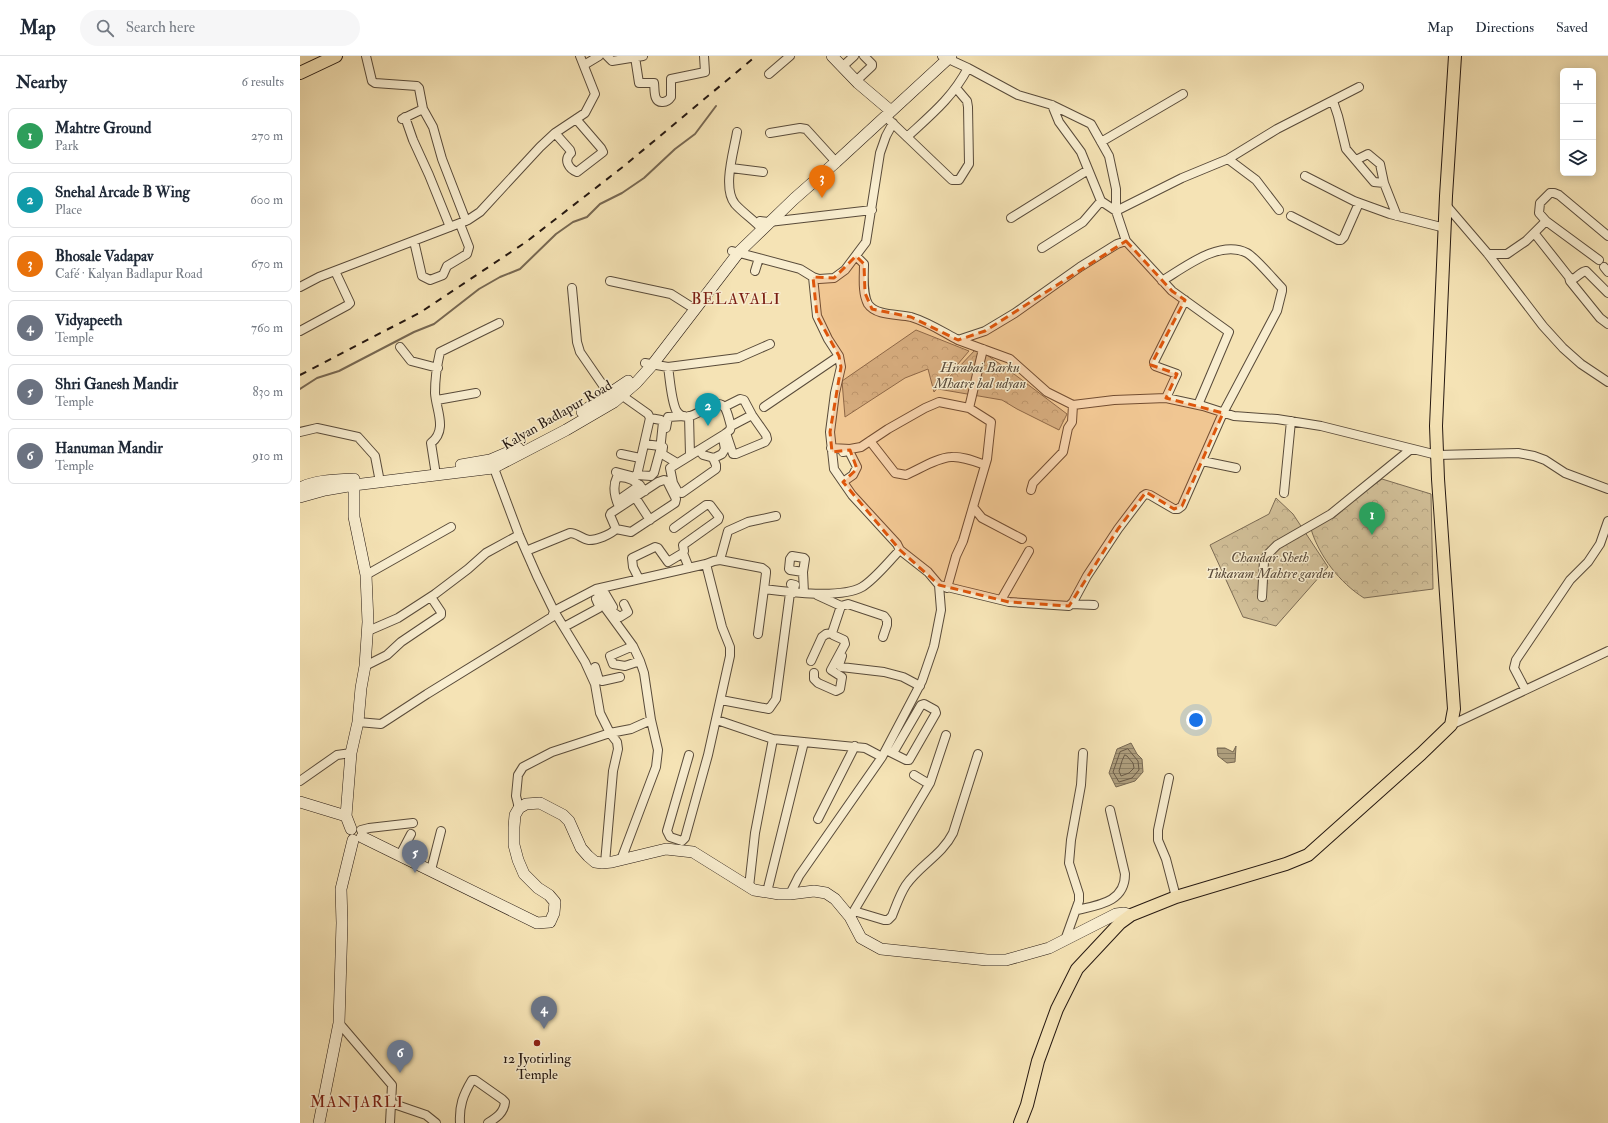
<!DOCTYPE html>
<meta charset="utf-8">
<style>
body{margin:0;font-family:"IM FELL Double Pica",serif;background:#f6f6f7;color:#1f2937}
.controls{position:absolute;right:12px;top:12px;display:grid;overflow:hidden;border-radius:6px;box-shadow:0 2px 10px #0003}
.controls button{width:36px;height:36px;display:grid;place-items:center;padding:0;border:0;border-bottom:1px solid #e0e1e3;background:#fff;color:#1f2937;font:20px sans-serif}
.you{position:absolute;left:896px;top:664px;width:14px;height:14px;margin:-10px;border:3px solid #fff;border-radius:50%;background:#1a73e8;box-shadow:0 0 0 6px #1a73e833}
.badge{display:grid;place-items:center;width:26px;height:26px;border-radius:50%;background:#8f2418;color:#fff;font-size:13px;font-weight:700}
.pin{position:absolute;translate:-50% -33px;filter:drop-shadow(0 1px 2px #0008)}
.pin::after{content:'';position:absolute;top:21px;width:14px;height:12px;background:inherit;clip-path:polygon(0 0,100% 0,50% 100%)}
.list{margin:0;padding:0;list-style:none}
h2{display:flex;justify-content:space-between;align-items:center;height:52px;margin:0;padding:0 16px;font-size:17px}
h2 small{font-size:13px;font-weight:400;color:#747a83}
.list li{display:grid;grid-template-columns:26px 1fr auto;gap:12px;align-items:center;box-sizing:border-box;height:56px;margin:0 8px 8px;padding:0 8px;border:1px solid #e0e1e3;border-radius:6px}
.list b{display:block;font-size:15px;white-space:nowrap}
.list p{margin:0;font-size:13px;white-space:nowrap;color:#747a83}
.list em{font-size:13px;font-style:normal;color:#747a83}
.icon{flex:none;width:22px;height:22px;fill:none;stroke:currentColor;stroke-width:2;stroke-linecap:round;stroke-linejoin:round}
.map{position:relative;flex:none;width:1308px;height:1067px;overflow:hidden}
header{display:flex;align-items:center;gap:24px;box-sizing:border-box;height:56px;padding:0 20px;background:#fff;border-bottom:1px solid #e0e1e3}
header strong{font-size:19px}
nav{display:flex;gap:22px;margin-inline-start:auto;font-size:14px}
.search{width:280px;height:36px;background:#f6f6f7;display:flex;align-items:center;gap:10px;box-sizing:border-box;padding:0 14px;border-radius:22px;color:#747a83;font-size:15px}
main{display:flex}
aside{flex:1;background:#fff}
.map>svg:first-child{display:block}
</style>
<header>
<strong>Map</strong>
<div class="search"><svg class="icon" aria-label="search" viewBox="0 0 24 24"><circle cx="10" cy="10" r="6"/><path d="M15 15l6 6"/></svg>Search here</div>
<nav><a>Map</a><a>Directions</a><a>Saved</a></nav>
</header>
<main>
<aside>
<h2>Nearby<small>6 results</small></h2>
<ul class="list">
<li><span class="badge" style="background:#2e9e5b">1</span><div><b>Mahtre Ground</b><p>Park</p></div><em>270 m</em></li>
<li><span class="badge" style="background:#0f9aa8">2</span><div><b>Snehal Arcade B Wing</b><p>Place</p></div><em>600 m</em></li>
<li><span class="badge" style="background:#e8710a">3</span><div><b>Bhosale Vadapav</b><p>Café · Kalyan Badlapur Road</p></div><em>670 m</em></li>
<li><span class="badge" style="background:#6b7280">4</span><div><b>Vidyapeeth</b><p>Temple</p></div><em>760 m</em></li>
<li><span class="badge" style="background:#6b7280">5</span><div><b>Shri Ganesh Mandir</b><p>Temple</p></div><em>830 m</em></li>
<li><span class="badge" style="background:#6b7280">6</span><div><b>Hanuman Mandir</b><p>Temple</p></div><em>910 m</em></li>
</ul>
</aside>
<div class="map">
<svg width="1308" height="1067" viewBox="0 0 1308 1067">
<defs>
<pattern id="park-crowns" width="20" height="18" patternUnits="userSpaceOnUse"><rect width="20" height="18" fill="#d2c099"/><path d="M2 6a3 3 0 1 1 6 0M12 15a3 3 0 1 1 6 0" fill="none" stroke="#b4a483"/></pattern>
<pattern id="water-rules" width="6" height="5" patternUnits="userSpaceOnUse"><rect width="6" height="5" fill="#ae9e7d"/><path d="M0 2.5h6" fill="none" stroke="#8d8065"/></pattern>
</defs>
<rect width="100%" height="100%" fill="#f5e3b5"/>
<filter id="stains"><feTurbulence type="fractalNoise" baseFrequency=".005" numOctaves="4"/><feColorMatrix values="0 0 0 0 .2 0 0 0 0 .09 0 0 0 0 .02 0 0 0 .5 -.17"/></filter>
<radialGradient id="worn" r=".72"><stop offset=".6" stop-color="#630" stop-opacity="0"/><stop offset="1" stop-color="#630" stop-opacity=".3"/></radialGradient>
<path fill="url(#park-crowns)" stroke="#7c6c55" d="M616 274 669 295 634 336 628 313 605 322 545 361 542 325Z
M676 293 684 297 710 315 767 358 759 374 717 353 702 344 638 333Z
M1082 423 1131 438 1133 533 1064 542C1040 527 1019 500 1011 473Z
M976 442 993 458 1028 511 976 570 943 561 910 489 969 458Z"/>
<path fill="url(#water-rules)" stroke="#776852" d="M831 687 837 698 842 703 843 716 835 725 816 731 809 717 817 693Z
M936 690 935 706 927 707 918 700 917 692H925L933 696Z"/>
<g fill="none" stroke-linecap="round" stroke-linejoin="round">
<path stroke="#6a5b47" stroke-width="1" d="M828 693 838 705 839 714 832 722 819 726 813 716 820 696Z
M825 699 827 700 833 707 834 712 829 717 821 720 819 715 822 705Z"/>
<path stroke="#776852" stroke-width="2" d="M0 333 17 322 39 315 114 276 134 268 179 233 200 221 220 213 256 178 273 166 287 161 300 148 322 137 344 122 375 93 395 78 416 50"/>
<defs>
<path id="street" d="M66 0 72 25 75 27 117 30 119 32 123 53 102 63
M307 0 312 5 343 0
M335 1 339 27H354C355 34 353 47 363 46 367 46 369 44 371 41V23L405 16 404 0
M284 9 299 0
M542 11 554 0
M469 18 490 0
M556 25 572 10V8L564 0
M1033 45 1038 60 1046 93 1074 126 1084 127
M752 49 759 66 781 96 801 145 816 155 882 122 928 103 977 73 1059 31
M123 53 133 71 142 103 166 165
M585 60 652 124H659L669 108 668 51 667 45 656 32
M105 61 113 84 129 119 150 171
M437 76C434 95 422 132 435 148 443 157 454 164 462 173
M255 77 270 94 271 97C263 104 269 113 277 116L303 96 301 92 276 63
M470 77 500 72 506 73 536 106
M607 81C632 58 652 42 668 12
M801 86 883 38
M928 103 956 124 979 154
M1056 104 1068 98 1080 108 1084 127 1097 160
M431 112 463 116
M1005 120 1054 145 1090 158 1145 172
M1146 149 1188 198 1243 270 1263 292 1281 308 1308 326
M991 160 1038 184H1041L1044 181 1059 147
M711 162 788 114
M460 165 469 166 572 154
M1246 165 1299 204
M1235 178 1269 221 1273 223C1278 221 1280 216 1286 215L1308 237
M114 185 122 220 130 224 143 219 147 210 167 198 169 191 160 168
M826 185 872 235 929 276 898 349
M742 192 783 166 801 145
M1188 198H1207L1226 185 1246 165 1239 157 1240 147 1250 137H1254L1259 139 1308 180
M556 200 564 208C564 220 562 237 568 248 576 260 598 258 611 261 628 266 643 276 658 284L685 275 715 257 780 211 817 188 826 185 816 155V133L809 100 791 68 752 49 718 39 668 12 642 0
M1304 211 1308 216
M455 215 459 202
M513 221 519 223 534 222 545 214 566 186 580 97 586 80 593 67
M1269 221 1270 225 1300 262 1308 268
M310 225 371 238 390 250 397 251
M0 231 19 221 168 164 180 156 240 91 255 77 285 57 295 38 280 0
M272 232 277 286 280 296 311 341
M0 275 48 249 50 247 35 215
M658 284 710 303 747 336 773 349 814 344 866 342 903 350 934 360 977 363 1021 370 1137 399 1218 397 1234 400 1245 404 1265 417 1308 433
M100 291 111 305 138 312
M345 307 368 311 438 302 470 288
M368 311C370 323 371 343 376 354 388 376 414 336 425 352 428 357 429 364 431 370L430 374 425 378 370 412 373 427 378 436 382 437 416 413V409L413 402
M866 342 877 318 855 310 854 306 885 244
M137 344 176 337
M424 351 440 343 444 344 452 359
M464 351 539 300
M669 352 683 293
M389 360 390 399
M366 372 368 361 384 360
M0 376 17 372 58 381 75 400 80 426
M426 377 433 398H436L465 386 467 383 466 379 452 359 431 370
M570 385 595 417 606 419C620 413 636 402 651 401 662 400 674 405 685 409
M344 388 360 390
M363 391 362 398 377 407
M531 392 550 393 561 391 588 373 625 352 639 346 669 352 691 366 687 403 663 485 656 500 647 532
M399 394 403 399 414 402 422 398 425 393 423 382
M543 396 549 395 557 411 553 419 543 426
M321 398 340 402
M902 405 936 412
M192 407 219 479 237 520 254 555 285 606 295 628 300 657 310 677 331 673 351 664
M316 416 335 421 337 419 350 362 348 358 317 336
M136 419 131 387C148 374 136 354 135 337 135 324 137 309 140 296L199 267
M337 419 351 420 354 417 360 395 363 366 361 364 350 362
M731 434 733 427 763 396 768 372 772 366 773 349
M984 437 991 365
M335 441 350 464
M317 445 340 429
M319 451C315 442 312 431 317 421 329 420 337 426 345 435
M673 451 682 462 722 483
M226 495 270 477C277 477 282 483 289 484 297 484 310 479 316 473L310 459 311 457 358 426 364 424 367 425 376 443 375 447 331 476 316 473
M383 497 389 512
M420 504 428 475 448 466 476 460
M503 516 505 503 504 502 492 500 490 503 489 513 490 514 503 516 504 537
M66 519 151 471
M339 523 333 511 332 502 355 491 358 492 368 506 383 497 384 495 383 489 418 464 419 461 410 449H406L374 472
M491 528 495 529 493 537
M639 529 709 546 769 550 773 546 787 520 818 473 843 440 846 438 850 439 874 453H878L882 450 923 357 977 255 982 235V232C974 224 955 201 947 197 920 183 885 211 862 225
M296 533 306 553 333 590 340 605 344 617 351 664 358 694 356 711 321 804
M303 534 313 551
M517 539 541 550 548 548 584 560 587 564V569L583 581
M962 541 964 505 967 499 977 489 1031 458 1111 393
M701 544 729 495
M772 548 794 549
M310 554 320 561 328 556 324 548
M264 571 299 552V550L296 543
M68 575 98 562 135 538 168 513 186 497 219 479
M458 578 464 533
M333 590 310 600 313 608 325 610 340 605
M542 600 539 609 541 611 584 616 603 621 620 630
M511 605 522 581 526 578 532 577
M65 610 87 599 101 586 141 559V556L131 541
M295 611 299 624 302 625 320 621
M514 617V623L518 627 536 635 540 633 542 621 531 614 545 588 544 584 533 579 532 577 541 550
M1225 633 1214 612 1216 604 1270 524 1288 506 1300 488 1308 465
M421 644 469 653 476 643 490 537
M417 664 473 683 565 692 582 701
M58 666 81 668 127 638 252 561 254 555 296 533 406 508 414 505 420 504 462 512 466 515V517L464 533C488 536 541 543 562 531 575 523 589 505 600 494L597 488 552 439 534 413 530 376 535 337 541 311 539 300 528 283 517 260 513 221 500 213 432 195
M1151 669 1308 595
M586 694 606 704H609L636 657 635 654 624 648 621 649 593 697
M389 699 367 775 370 781 382 785 385 782 408 699 430 600V591L422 571 406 508
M614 719 629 728
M869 722 858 774V784L866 803 876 841
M0 725 37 699 51 697
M219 752 216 740 218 719 223 711 252 696 310 677 317 686 318 693 313 715 305 807
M518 763 555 690
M61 774 69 772 113 767
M100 799 111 778
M131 814 141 775
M449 831 455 777 473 683
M467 836 504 686
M490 838 499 820 582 701 622 625 634 590 641 554 639 529 628 516 600 494
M777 854C799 849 825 846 825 818L810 754
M554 855 584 864H588L592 860C596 850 600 838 606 829 620 809 642 799 653 777L678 698
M552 858 630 727 646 679
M765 884 779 845V838L769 807 771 784 781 729 783 697
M39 967 92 1029 90 1067
M91 1047 126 1059 136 1067
M160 1067C159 1050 163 1039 172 1024H175L202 1043 205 1046C204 1057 196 1062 188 1067"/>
<path id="secondary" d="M532 0 558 27 591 55
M282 356 328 325
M161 409 190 404 218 392
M0 432C16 424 36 424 54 423
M0 441 25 434 54 429 193 412 266 374 314 346 336 327 353 308 439 196 494 143 536 106 651 0
M0 746 46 760
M51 773 46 760 51 697 58 666 61 632 65 610 68 566 66 519 54 461V423
M62 781 237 867 250 866 254 857 255 846 249 839 238 832 224 818 218 804 214 789V771L215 759 219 752 226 748 240 747 263 759 269 765 281 792 288 800 295 806 302 807 312 806 366 793 393 796 454 834 479 838H490L514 835 526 837 535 843 550 861 561 882 581 893 687 904H706L749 892 816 858 824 857 831 859
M19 1067 39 967 42 867 41 833 53 784"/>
<path id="primary" d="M0 17 36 0
M720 1067 727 1049 738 1005 757 953 777 913 820 867 831 859 876 841 986 808 1008 799 1121 698 1151 669 1154 653 1138 423 1136 370 1146 140 1155 0"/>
</defs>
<use href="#street" stroke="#594b3a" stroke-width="10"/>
<use href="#secondary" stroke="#251811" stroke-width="12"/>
<use href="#primary" stroke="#251811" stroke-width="14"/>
<use href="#street" stroke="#f8edcf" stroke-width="8"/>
<use href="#secondary" stroke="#f8edcf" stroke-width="11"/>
<use href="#primary" stroke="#f5e3b5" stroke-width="12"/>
<path stroke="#251811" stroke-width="2" stroke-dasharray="7 7" stroke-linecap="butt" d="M0 319 121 256 226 186 324 110 456 0"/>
</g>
<path fill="#de560c" fill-opacity="0.2" stroke="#de560c" stroke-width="3" stroke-dasharray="8 5" stroke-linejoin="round" d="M826 185 872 235 885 244 851 309 877 318 866 342 923 357 882 450 874 453 846 436 818 473 769 550 709 546 639 529 600 494 543 426 557 413 550 394 532 396 530 376 541 311 539 300 517 260 513 221 534 222 556 200 564 208 565 237 572 253 611 261 658 284 685 275Z"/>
<circle fill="#8f2418" stroke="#f8edcf" stroke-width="1.5" cx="237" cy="987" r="4"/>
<g text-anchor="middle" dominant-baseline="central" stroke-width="3" stroke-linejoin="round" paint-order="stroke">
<g font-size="14" font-style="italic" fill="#594a3a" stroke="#f8edcf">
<text x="680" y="311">Hirabai Barku<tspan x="680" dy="16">Mhatre bal udyan</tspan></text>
<text x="970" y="501">Chandar Sheth<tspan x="970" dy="16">Tukaram Mahtre garden</tspan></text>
</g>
<g font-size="14" fill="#251811" stroke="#f8edcf">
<text transform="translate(257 359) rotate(-30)">Kalyan Badlapur Road</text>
</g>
<g font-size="14" fill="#251811" stroke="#f8edcf">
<text x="237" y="1002">12 Jyotirling<tspan x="237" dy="16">Temple</tspan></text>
</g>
<g font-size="16" letter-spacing="1" fill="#7a1f14" stroke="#f8edcf">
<text x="436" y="243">BELAVALI</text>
<text x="57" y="1046">MANJARLI</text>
</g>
</g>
<rect width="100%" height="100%" filter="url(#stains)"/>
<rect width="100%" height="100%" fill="url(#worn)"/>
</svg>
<div class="controls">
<button>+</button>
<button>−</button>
<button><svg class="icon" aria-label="layers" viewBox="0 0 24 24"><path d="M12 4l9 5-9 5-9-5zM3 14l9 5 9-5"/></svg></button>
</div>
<div class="you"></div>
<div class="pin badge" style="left:1072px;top:479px;background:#2e9e5b">1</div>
<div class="pin badge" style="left:408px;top:370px;background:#0f9aa8">2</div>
<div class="pin badge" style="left:522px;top:142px;background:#e8710a">3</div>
<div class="pin badge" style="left:244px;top:973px;background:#6b7280">4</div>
<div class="pin badge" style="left:115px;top:817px;background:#6b7280">5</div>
<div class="pin badge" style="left:100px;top:1017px;background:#6b7280">6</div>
</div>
</main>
